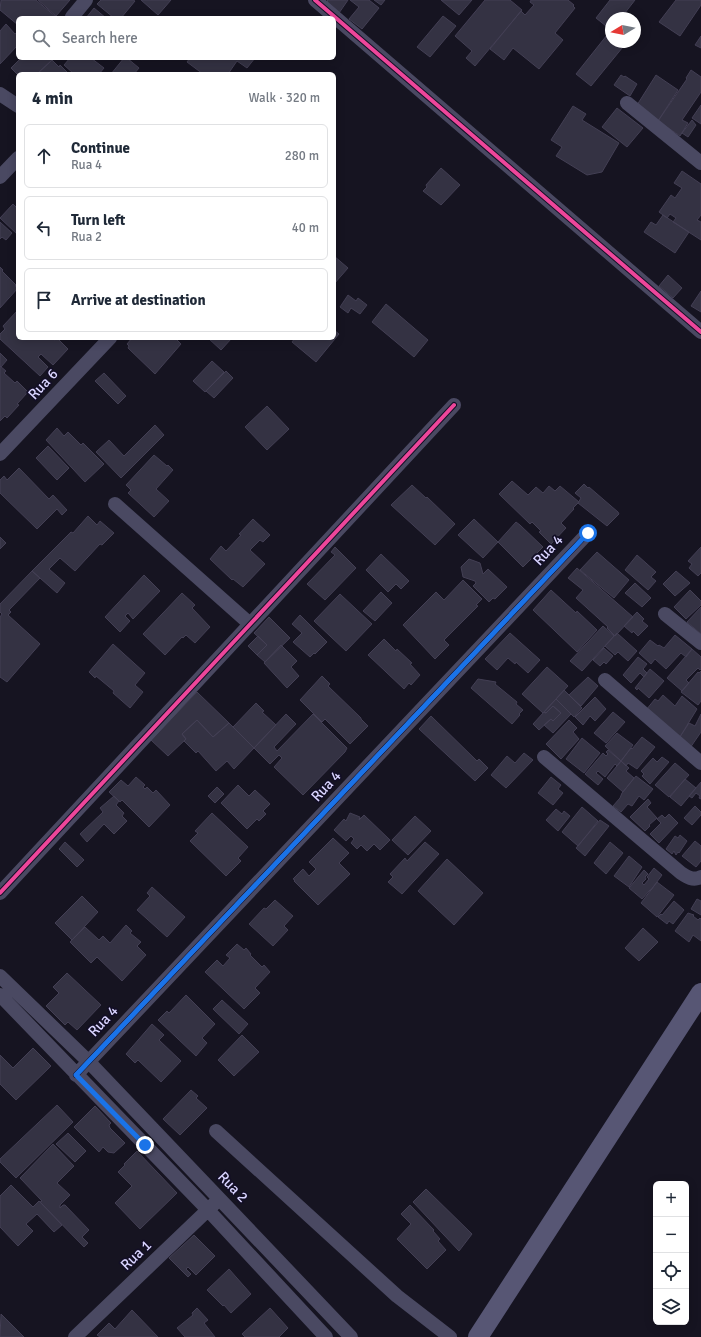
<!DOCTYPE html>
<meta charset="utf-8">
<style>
body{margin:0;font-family:Signika,sans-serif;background:#f2f2f3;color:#1f2937}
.controls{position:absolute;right:12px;bottom:12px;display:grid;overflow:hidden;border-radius:6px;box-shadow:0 2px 10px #0003}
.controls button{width:36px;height:36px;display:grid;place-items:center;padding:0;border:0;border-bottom:1px solid #e0e1e3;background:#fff;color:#1f2937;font:20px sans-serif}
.compass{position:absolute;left:605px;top:12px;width:36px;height:36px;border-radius:50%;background:#fff;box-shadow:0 2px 10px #0003;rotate:260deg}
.stop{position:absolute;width:12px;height:12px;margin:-9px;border:3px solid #1a73e8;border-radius:50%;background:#fff}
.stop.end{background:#1a73e8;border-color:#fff;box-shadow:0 1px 4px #0008}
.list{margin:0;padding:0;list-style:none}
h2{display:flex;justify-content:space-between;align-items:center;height:52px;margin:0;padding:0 16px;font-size:17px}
h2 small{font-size:13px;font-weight:400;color:#747a83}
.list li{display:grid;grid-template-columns:26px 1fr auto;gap:12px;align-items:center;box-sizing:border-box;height:64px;margin:0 8px 8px;padding:0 8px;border:1px solid #e0e1e3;border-radius:6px}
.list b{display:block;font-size:15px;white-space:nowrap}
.list p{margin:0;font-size:13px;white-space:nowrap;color:#747a83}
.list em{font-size:13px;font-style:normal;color:#747a83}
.icon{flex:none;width:22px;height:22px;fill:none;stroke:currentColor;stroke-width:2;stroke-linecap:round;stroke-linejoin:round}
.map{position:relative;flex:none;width:701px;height:1337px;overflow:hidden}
.search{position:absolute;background:#fff;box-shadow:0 2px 10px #0003;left:16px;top:16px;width:320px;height:44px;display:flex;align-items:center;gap:10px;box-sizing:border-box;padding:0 14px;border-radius:6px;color:#747a83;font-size:15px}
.panel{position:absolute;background:#fff;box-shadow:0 2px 10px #0003;left:16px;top:72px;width:320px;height:268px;border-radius:6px}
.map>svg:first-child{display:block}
</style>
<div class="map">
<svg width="701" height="1337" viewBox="0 0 701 1337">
<rect width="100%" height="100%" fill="#161421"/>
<path fill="#343243" stroke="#433f54" d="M1 0H36L56 17 18 18V25L0 10Z
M38 0H70L56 16Z
M101 0H133L135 1 121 18H114L97 4Z
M141 0H171L158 15Z
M327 0H348L339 13 326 3 328 1Z
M350 0H369L379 8 362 29 349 19 359 7Z
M374 0H385L381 5Z
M441 0H472L459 15Z
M485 0H510L522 10 475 66 466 58 472 51 455 36Z
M531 0H568L574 5 573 6 575 8 555 33 563 40 539 69 513 48 504 60 490 49 521 11 525 15 534 5 530 2Z
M610 0H635L621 18H611V30L596 18Z
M676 0H701V5L680 36 659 22Z
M94 8 106 18H86Z
M443 16 456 26 430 57 417 47Z
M6 24 15 34 17 32 18 33V45L0 64V31Z
M611 30V42H627L591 86 576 74Z
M701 36V48L695 45Z
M21 58H50L52 60 37 74H18V75L11 68Z
M70 58H91L104 68 99 74H74L64 65Z
M124 58H127L139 68 134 74H111Z
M190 58H255L247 68 237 61 228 74H203L187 62Z
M52 60 59 67 60 65 69 74H37Z
M691 70 701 77V92L682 120 688 123 680 136 658 121 687 79 686 78Z
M621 75 624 77 625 76 637 84 630 96 614 85Z
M656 75 678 90 658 121 637 105Z
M701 105V124L692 118Z
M573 106 586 114 582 120 619 143 602 172 587 175 556 156 562 147 551 140Z
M617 108 643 128 627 147 602 127Z
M692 120 696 125 688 137 682 133Z
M441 168 460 185 441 205 423 191 427 187 426 185Z
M682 171 701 184V215L697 220 701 222V240L673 222 676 218 670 214 667 218 659 212 671 195 675 198 682 188 674 183Z
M13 204 16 207 18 206V235L0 218Z
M663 215 689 232 675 253 644 232 651 222 656 225Z
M0 222 12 233 6 240 2 237 0 239Z
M334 256 348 268 334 284Z
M0 267 3 270 2 271 16 285 15 286 18 288 0 308Z
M668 275 682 288 673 298 659 286Z
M701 291V312L691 306Z
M348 295 356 301 358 298 367 305 360 314 351 308 348 313 340 307Z
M386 304 428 340 414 357 372 322Z
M18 310V338H52L54 340 57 338 68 349 53 365 41 354 38 357 48 367 40 376 0 339V334L5 329 3 326Z
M334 330 339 334 316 362 292 342 295 338H334Z
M132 338H179L177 340 181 344 155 374 128 348 129 346 127 344Z
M208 338H232L221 350Z
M0 353 7 360 1 367 0 366Z
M212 361 224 372 205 392 193 381Z
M0 366 6 371 4 373 15 383 17 381 28 392 17 404 19 405 7 418 5 416 0 421Z
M226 371 233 378 214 398 206 391Z
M104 373 126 396 118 404 95 381Z
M267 406 289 429 267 450 245 427Z
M155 425 164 435 121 478 96 452 109 440 124 456Z
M57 428 64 436 68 432 81 445 83 443 104 464 85 482 46 440Z
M48 446 69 468 57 480 36 458Z
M154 455 167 466 168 465 173 470 156 489 169 501 154 517 128 493 131 490 126 485Z
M19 468 49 499 53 495 67 510 62 515 57 509 37 529 0 493V480L4 476 7 480Z
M512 481 528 495 536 487 543 493 549 486 555 491 560 486 579 502 573 508 574 509 561 523 566 528 551 544 539 532 541 531 532 522 530 524 499 494Z
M584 484 588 488 589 487 618 512 619 514 607 526 578 503 581 498 575 493Z
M412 485 426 498 427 497 455 524 435 545 391 505Z
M88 516 97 525 100 521 114 533 102 545 100 544 75 571 60 558 49 569 65 583 57 593 32 571 71 532 73 533Z
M253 519 270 535 263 542 260 540 250 550 265 564 243 587 233 579 232 580 210 559 221 546 226 551 241 535 239 534Z
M474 519 498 542 483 558 458 535Z
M516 522 520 525 543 547 523 567 498 542Z
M0 537 6 543 0 549Z
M335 547 356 568 325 600 307 584 335 555 331 552Z
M701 547V573L698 576 689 568 692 564 688 561Z
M597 552 629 580 614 598 580 570Z
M381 554 409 581 401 589 396 584 388 592 366 570Z
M637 555 656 572 651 577 656 581 648 590 625 570Z
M469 559 480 563 483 574 488 569 507 587 495 599 493 598 489 602 473 586 476 583 475 581 463 577 461 567Z
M577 568 633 617 615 636 607 628 608 627 576 598 583 590 568 578Z
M32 571 40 578 9 610 11 612 8 615 40 644 7 682 0 677V617L2 614 0 612V604Z
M676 571 690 583 675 596 663 584Z
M144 575 160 591 133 619 128 613 125 616 130 621 120 632 105 617Z
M463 580 482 599 476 605 478 606 444 640 449 645 435 659 403 625 436 592 444 600Z
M635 583 651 598 642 607 625 593Z
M551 590 576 613 577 611 597 630 577 652 533 610Z
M690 590 701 601V605L686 619 674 607Z
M381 592 392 603 375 621 363 611Z
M182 593 195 605 192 608 210 627 195 643 186 635 183 638 182 637 165 655 143 634Z
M340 594 372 624 346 651 314 621Z
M701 607V634L687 622Z
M637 612 644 619 642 621 648 626 638 636 633 631 632 633 624 626Z
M300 615 327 642 315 654 314 653 310 657 293 642 302 633 292 624Z
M269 617 290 638 265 662 257 655 267 645 254 633Z
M603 626 614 636 582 671 570 661Z
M510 633 540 660 528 673 516 662 515 664 508 658 497 670 485 659Z
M617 633 637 651 628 661 618 652 615 655 605 646Z
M675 635 692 649 686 657 681 653 666 669 655 659 651 664 639 653 650 640 658 646 659 645 664 648Z
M258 636 267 645 257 655 248 646Z
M384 639 396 651 397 649 412 663 410 664 420 675 411 685 409 683 404 689 368 655Z
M113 644 145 673 135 685 143 692 130 708 113 693 114 691 96 676 95 678 89 672Z
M281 645 297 661 291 667 299 676 287 688 264 663Z
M604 648 613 656 606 664 604 662 600 666 593 660Z
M692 649 701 657V669L700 670 698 668 686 680 689 683 682 691 667 678Z
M638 657 647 664 643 669 647 673 644 677 640 673 631 683 623 675Z
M547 667 568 686 543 713 522 694Z
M650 669 664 681 649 698 638 688 637 690 635 688Z
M701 671V701L698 705 681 692 698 672 699 673Z
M322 676 330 684 328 686 361 718V719L368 726 350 744 325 719 322 722 300 700Z
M588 677 598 686 581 706 569 695Z
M478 679 496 682 495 684 517 702 516 704 523 710 519 714 520 715 512 724 471 688Z
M564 690 582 708 574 717 556 699Z
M197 692 229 723 213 737 197 720 182 734 186 739 168 756 151 740Z
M663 695 675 706 682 696 697 709 678 740 646 710 655 699 658 701Z
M595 697 606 709 595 721 590 716 583 725 575 717Z
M556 699 571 714 553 733 544 725 551 719 553 721 561 713 553 706 546 713 544 712Z
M256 703 264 711 262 712 276 725 254 748 233 727Z
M553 706 561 713 553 721 551 719 539 730 533 724 544 712 546 713Z
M613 712 625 722 606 743 594 733Z
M286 714 296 724 274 747 277 751 313 714 347 748 345 752 303 795 274 767 282 758 279 755 270 764 254 748Z
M701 714V732L690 748 678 740 689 723 695 726Z
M431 716 477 761 479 759 488 768 475 781 419 729Z
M197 720 213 737 229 723 254 748 234 769 227 761 216 771 198 751 196 753 184 741 186 739 182 734Z
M569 720 577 728 573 732 579 739 561 759 546 744Z
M617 733 633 745 621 761 605 746Z
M642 737 655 747 637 769 628 763 626 766 621 761 631 748 632 749Z
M582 738 600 753 584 773 566 759Z
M608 750 621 761 617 766 615 764 605 777 598 771 596 773 603 779 598 785 585 774 603 753 606 756 608 754 606 752Z
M524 753 533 760 506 788 491 775 507 756 515 763Z
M662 757 669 762 650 784 642 776 644 774 641 771 653 758 657 762Z
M621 761 629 768 626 771 634 778 623 792 607 778Z
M675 763 689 775 669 797 655 785Z
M636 776 653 789 644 800 639 796 632 806 628 804 621 812 613 806 620 798 622 793Z
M136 777 145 785 143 787 145 789 147 787 153 793 156 790 170 805 149 827 122 800 120 802 109 792 121 780 128 786Z
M551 777 561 785 558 789 563 793 553 805 538 793Z
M685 779 696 788 681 806 670 797Z
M701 782V799L699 798 700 796 696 793 692 798 689 796Z
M238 785 249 796 255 790 270 804 263 811 266 814 259 821 257 819 247 829 221 803Z
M217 787 224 794 215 803 208 796Z
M114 796 119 801 116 805 124 813 122 816 127 821 114 834 104 824 87 842 80 834 103 812 100 808Z
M648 799 651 803 647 807 657 818 649 825 650 826 645 831 630 817Z
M695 806 701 812V815L692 825 684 818Z
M582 807 598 821 578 846 562 832Z
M556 809 562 814 564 811 570 816 558 831 546 820Z
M212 813 248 847 238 858 241 861 226 876 190 841 198 833 195 831Z
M350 813 360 817 359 820 364 815 390 840 380 850 374 844 367 851 361 845 357 849 351 843 354 839 351 836 346 841 334 830 344 819 346 821Z
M669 814 678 823 659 843 650 834 661 823 657 819 662 815 665 818Z
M415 816 431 831 408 855 392 840Z
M600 820 609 826 585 856 576 848Z
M680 835 687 841 679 853 678 852 676 855 674 851 672 854 666 849 675 836 678 838Z
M333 838 349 853 339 863 350 874 318 905 294 881 295 880 293 879 303 869 309 876 316 869 309 862Z
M695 841 701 846V861L696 867 682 856Z
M65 842 84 860 77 867 59 849Z
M425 842 439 854 402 894 388 882 393 877 390 874 405 858 407 861Z
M610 842 623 853 606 874 594 863Z
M629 856 642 867 629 887 614 876Z
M447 859 483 893 454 925 418 891Z
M654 868 662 875 651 890H650L642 899 629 888 644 870 648 874 645 877 646 879 642 883 644 885 649 879 647 877Z
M657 882 674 895 657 917 641 903Z
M152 887 185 917 167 937 137 910 150 896 147 893Z
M82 896 98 912 72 940 55 923Z
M697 899 701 901V915L691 909Z
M275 900 293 916 284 926 288 930 273 946 249 924 264 908 266 909Z
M674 901 684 910 673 924 669 921 667 924 658 917 661 914 662 915Z
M688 913 694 915 693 916 698 920 700 918 701 919V941L693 935 689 942 675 931Z
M126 925 132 931 130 933 141 942 137 946 146 955 122 981 97 957 91 963 70 942 85 927 99 940 103 936 110 943Z
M643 928 658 942 639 961 625 948Z
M237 944 244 950 246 948 251 954 250 955 262 967 264 965 270 972 255 988 260 993 244 1009 205 972 217 960 223 966 230 958 226 955Z
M67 973 101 1005 77 1030 68 1022 65 1025 46 1006 59 993 53 987Z
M186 995 215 1024 202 1038 207 1043 196 1056 158 1020 167 1011 169 1013Z
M222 1000 248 1024 239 1034 213 1009Z
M152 1024 164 1035 159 1040 181 1061 161 1082 138 1060 135 1063 126 1054Z
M242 1035 259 1052 234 1076 218 1060Z
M33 1048 51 1066 16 1100 0 1084V1055L13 1068Z
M191 1090 198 1096 196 1098 207 1108 180 1135 163 1119Z
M57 1105 73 1122 16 1178 0 1162V1159Z
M95 1106 111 1123 109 1125 110 1128 125 1143 114 1153 108 1152 103 1147 99 1152 74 1127Z
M68 1133 86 1151 75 1162 56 1144Z
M53 1144 74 1166 57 1183 70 1195 60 1205V1208L63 1205H65L89 1230 82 1237 88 1243 84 1247 40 1202 42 1201 20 1178Z
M137 1151 177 1193 140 1229 115 1203 132 1186 118 1172 125 1165 124 1164Z
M11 1185 33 1207 39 1201 62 1225 54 1232 37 1214 26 1224 33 1231 18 1246 0 1227V1196Z
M426 1189 472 1234 459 1251 413 1202Z
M410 1205 434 1230 433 1231 440 1239 438 1241 446 1250 427 1269 397 1239 411 1224 401 1214Z
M194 1235 215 1256 196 1275 188 1267 186 1269 191 1274 188 1277 169 1258Z
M229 1269 251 1294 231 1313 224 1305 223 1306 207 1290Z
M197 1308 208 1320 204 1323 215 1337H185L177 1328 193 1315 192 1313Z
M270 1308 288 1328 279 1337H245L242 1334Z
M132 1310 158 1337H100L97 1335 109 1323 115 1329Z
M1 1314 24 1337H0Z"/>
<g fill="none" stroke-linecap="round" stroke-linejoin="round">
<path stroke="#4a4962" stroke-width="14" d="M315 0 701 332
M72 17 86 0
M0 94 18 106
M627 103 701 163
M0 177 18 158
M0 454 110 338
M115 504 250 624
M665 614 701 643
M605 680 701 763
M544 757 681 873C687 877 693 881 701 877
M0 893 454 405
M0 976 88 1061 151 1127 351 1337
M0 995 208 1210 326 1337
M76 1075 588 533
M216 1131 397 1296 450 1337
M75 1337 214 1204"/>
<path stroke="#575674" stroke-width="20" d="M478 1337 701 993"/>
<defs>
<path id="cycleway" d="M315 0 701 332
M0 893 454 405
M76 1075 588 533"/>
</defs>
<use href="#cycleway" stroke="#130f26" stroke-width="6"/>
<use href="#cycleway" stroke="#ed469a" stroke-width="4"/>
</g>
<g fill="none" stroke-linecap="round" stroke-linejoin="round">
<path stroke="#1a73e8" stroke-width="5" d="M145 1145 76 1075 588 533"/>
</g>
<g text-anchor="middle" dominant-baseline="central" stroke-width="3.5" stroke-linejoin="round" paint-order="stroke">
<g font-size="15" fill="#d9d4ff" stroke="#130f26">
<text transform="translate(43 384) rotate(-47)">Rua 6</text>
<text transform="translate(548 550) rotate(-47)">Rua 4</text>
<text transform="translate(326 786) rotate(-47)">Rua 4</text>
<text transform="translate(103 1021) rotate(-47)">Rua 4</text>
<text transform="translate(233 1187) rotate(46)">Rua 2</text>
<text transform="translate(136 1255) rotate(-44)">Rua 1</text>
</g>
</g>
</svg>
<div class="controls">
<button>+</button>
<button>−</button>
<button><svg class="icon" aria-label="locate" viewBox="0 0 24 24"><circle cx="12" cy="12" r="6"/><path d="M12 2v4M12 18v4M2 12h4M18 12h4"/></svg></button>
<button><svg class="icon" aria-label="layers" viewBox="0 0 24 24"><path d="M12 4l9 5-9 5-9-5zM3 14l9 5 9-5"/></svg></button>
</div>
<svg class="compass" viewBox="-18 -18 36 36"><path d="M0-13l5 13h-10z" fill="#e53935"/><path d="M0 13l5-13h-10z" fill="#747a83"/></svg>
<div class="stop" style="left:588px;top:533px"></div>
<div class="stop end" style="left:145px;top:1145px"></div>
<div class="search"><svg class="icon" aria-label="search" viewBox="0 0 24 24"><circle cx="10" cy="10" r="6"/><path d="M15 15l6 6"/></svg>Search here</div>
<section class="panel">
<h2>4 min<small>Walk · 320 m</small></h2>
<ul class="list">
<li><svg class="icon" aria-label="ahead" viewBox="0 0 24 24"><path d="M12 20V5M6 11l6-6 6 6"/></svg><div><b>Continue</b><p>Rua 4</p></div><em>280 m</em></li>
<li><svg class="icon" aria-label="left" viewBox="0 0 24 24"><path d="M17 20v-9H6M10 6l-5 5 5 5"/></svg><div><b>Turn left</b><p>Rua 2</p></div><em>40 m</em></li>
<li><svg class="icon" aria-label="arrive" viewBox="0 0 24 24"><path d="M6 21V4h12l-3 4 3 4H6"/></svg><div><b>Arrive at destination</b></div></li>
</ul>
</section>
</div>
